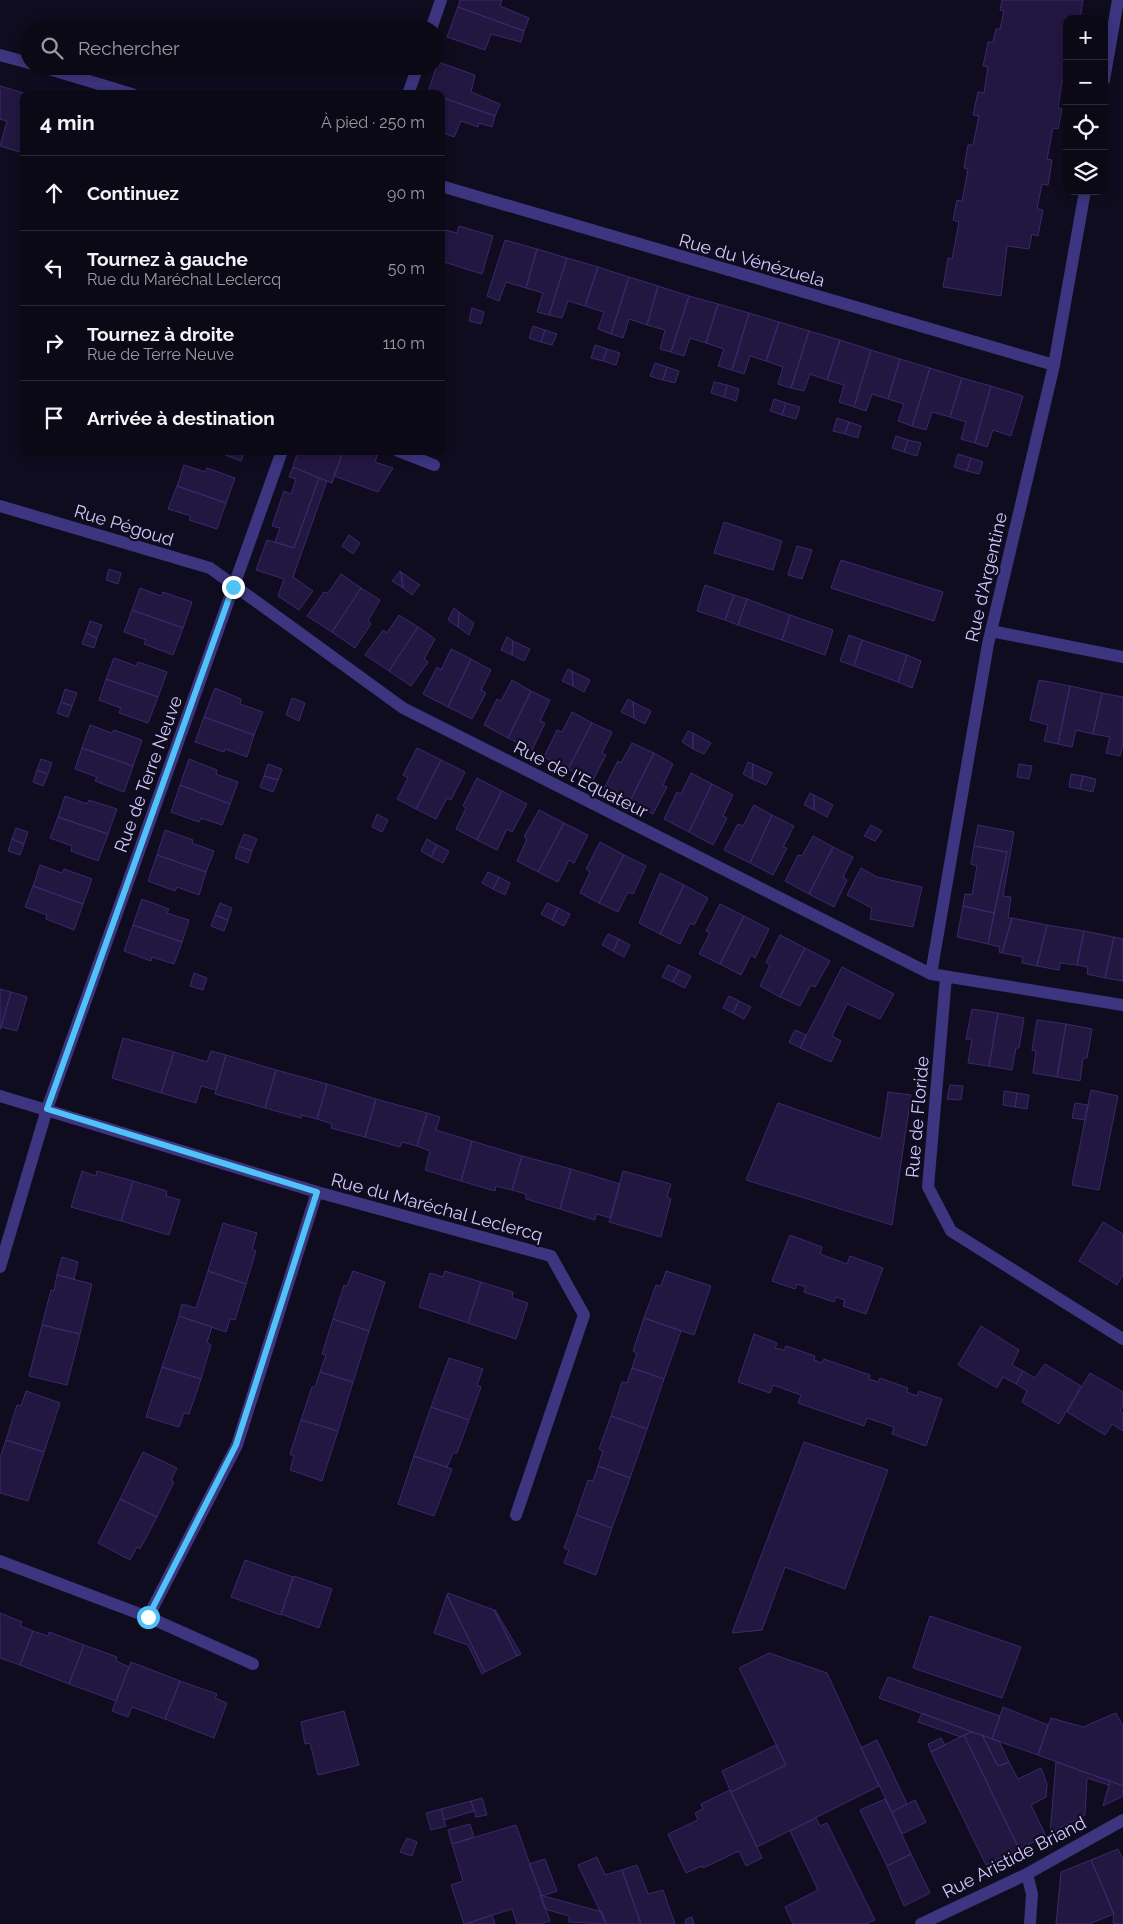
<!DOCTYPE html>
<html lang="fr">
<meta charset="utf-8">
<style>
body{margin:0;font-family:Raleway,sans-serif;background:#1a1724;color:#f1f3f6}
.controls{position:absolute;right:15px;top:15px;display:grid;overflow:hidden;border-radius:10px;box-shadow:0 2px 12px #0003}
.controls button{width:45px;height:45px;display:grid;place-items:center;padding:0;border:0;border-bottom:1px solid #2c2a36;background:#0c0917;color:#f1f3f6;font:25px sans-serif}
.stop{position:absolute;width:15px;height:15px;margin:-11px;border:4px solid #4fc3f7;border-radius:50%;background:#fff}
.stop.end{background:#4fc3f7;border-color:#fff;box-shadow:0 1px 5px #0008}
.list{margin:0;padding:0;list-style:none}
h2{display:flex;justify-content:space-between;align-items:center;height:65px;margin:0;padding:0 20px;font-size:21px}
h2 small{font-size:16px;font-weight:400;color:#9a9aa1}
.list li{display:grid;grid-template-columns:32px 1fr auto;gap:15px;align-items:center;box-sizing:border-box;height:75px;padding:0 20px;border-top:1px solid #2c2a36}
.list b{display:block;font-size:19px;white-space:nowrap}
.list p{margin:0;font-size:16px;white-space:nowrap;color:#9a9aa1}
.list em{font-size:16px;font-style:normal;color:#9a9aa1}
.icon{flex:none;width:28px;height:28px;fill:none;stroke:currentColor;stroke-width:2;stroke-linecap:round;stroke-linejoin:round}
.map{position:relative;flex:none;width:1123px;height:1924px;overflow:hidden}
.search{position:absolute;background:#0c0917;box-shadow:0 2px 12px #0003;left:20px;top:20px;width:425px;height:55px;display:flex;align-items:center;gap:12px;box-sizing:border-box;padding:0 18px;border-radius:28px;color:#9a9aa1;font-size:19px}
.panel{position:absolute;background:#0c0917;box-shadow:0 2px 12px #0003;left:20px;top:90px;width:425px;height:365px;border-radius:10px}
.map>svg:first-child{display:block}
</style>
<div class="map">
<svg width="1123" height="1924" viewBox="0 0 1123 1924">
<rect width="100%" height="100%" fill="#100c1f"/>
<path fill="#221740" stroke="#3a296d" d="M460 0H502L500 6 529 18 524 31 458 7Z
M1002 0H1083L1080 19H1067V82L1062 81 1058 108 1062 109 1058 129 1053 128 1047 159 1052 160 1048 185 1042 184 1037 209 1043 210 1038 236 1032 234 1029 249 1007 246 1001 296 943 287 948 258 952 259 959 222 953 220 957 200 962 201 968 169 964 168 968 145H973L979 116 973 115 978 92 984 93 988 67 983 66 988 42H993L996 29H1000L1004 11 1000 10Z
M458 7 524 31 521 42 491 34 485 50 447 37Z
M438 62 475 75 471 92 500 104 495 116 441 97V94L428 92Z
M0 86 27 94H24V140L20 152 0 146 7 121 0 119Z
M441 97 495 116 492 127 479 123 478 127 461 121 454 137 441 132Z
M459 226 493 236 482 274 441 261V229L457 233Z
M505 240 537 249 526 288 506 282 499 301 487 296Z
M537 249 567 258 549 315 537 312 543 293 526 288Z
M567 258 598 267 585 306 568 301 562 318 549 315Z
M598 267 629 277 611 334 598 329 604 312 585 306Z
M629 277 658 286 647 325 629 319 623 338 611 334Z
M658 286 689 296 671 352 660 349 665 330 647 325Z
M689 296 718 304 706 343 690 338 684 356 671 352Z
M718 304 749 313 732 370 718 366 724 349 706 343Z
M472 308 484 312 481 324 469 321Z
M749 313 779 322 766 361 750 356 744 374 732 370Z
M779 322 809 331 791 388 778 384 783 367 766 361Z
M533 326 545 330 541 342 529 338Z
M545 330 557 334 552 345 541 342Z
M809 331 840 340 827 380 810 374 804 391 791 388Z
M840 340 871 350 854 407 839 402 844 385 827 380Z
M595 345 607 349 603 361 591 358Z
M607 349 620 353 616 365 603 361Z
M871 350 900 359 888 399 872 394 866 411 854 407Z
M900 359 930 368 912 426 898 421 904 404 888 399Z
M655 363 667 367 663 380 650 376Z
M667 367 679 371 675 383 663 380Z
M930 368 962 378 950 417 932 412 926 430 912 426Z
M962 378 991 386 975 443 961 439 966 422 950 417Z
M714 382 727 385 724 397 711 393Z
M727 385 739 389 736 401 724 397Z
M991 386 1023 396 1011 436 993 430 987 447 975 443Z
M774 399 786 403 782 415 770 411Z
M786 403 800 407 796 419 782 415Z
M837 418 849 422 845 434 833 431Z
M849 422 861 426 858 438 845 434Z
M896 436 908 440 904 452 892 448Z
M908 440 921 443 917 456 904 452Z
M215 451H245L241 461Z
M298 451 338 453 343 451 332 483 293 467Z
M343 451H373L378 453 375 462 393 468 378 492 334 476Z
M958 454 971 458 967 471 954 467Z
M971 458 983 462 979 474 967 471Z
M184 465 205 472 207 468 235 478 226 503 177 486Z
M293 467 319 478 294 548 275 542 280 528 272 526 284 491 291 494 296 479 289 477Z
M319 478 327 481 293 577 313 591 299 610 278 596 284 579 256 570 267 540 294 548Z
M177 486 226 503 217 529 189 520 191 516 168 509Z
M724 522 782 541 773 570 714 553Z
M349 535 360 543 353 554 342 546Z
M797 546 812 550 802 579 788 575Z
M841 560 943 592 934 621 831 588Z
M109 569 121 573 118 584 106 580Z
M400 571 401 572 403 588 392 581Z
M401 572 420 585 412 595 403 588Z
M341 574 361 588 332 632 307 616 324 592 328 593Z
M705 585 734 595 725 620 697 611Z
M140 588 161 596 163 592 192 602 183 628 132 610Z
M361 588 380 600 368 621 371 624 355 648 332 632Z
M734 595 747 599 738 625 725 620Z
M747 599 790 615 782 640 738 625Z
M454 608 459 612 458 627 448 620Z
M132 610 183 628 173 655 144 644 146 640 124 632Z
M459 612 474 623 469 635 458 627Z
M399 615 418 627 389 671 365 655 383 630 387 633Z
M790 615 833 630 825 655 782 640Z
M90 621 102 625 97 638 86 633Z
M418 627 435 639 424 659 428 662 411 686 389 671Z
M86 633 97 638 94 648 82 644Z
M849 635 862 640 854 666 840 661Z
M507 637 513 641 512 655 501 650Z
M862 640 907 655 898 682 854 666Z
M513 641 530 649 524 661 512 655Z
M451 649 471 659 448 707 423 694 437 667 441 670Z
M907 655 921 661 912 688 898 682Z
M114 658 136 666 138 662 167 672 158 697 106 679Z
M471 659 491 670 481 690 486 693 472 719 448 707Z
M568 669 572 671 573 686 562 681Z
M572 671 590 680 584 692 573 686Z
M106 679 158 697 148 723 119 713 121 708 99 700Z
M512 680 531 691 508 738 484 725 497 699 501 701Z
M1039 680 1070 686 1058 744 1044 741 1048 725 1030 720Z
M1070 686 1102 693 1093 734 1076 730 1072 747 1058 744Z
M215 688 241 699 240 704 263 712 254 735 204 717Z
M65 689 77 693 72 706 61 702Z
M531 691 550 700 540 721 545 723 532 750 508 738Z
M1102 693 1123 697V744L1120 756 1106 753 1110 737 1093 734Z
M292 698 305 703 299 721 286 715Z
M628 699 633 702 634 718 621 712Z
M61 702 72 706 68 717 57 713Z
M633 702 651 711 645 724 634 718Z
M572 712 592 723 568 769 544 757 557 730 562 732Z
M204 717 254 735 247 757 225 749 224 752 195 742Z
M592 723 612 732 602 753 606 755 592 782 568 769Z
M90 725 112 733 114 730 142 740 133 766 82 748Z
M688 731 693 733V749L682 742Z
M693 733 711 743 704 754 693 749Z
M632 743 654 753 630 801 604 788 618 761 621 763Z
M82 748 133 766 124 792 95 781 97 777 75 769Z
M417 748 441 760 416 809 397 799 408 778 403 775Z
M654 753 673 764 663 785 667 787 653 814 630 801Z
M41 759 52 763 48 774 37 770Z
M189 759 217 770 216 774 238 782 230 804 180 785Z
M441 760 465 772 451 800 447 798 436 819 416 809Z
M748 762 753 764 752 779 743 774Z
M268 764 282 769 278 780 264 776Z
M753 764 772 773 766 785 752 779Z
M1019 764 1032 766 1029 779 1017 777Z
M37 770 48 774 43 786 33 782Z
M691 773 712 784 689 832 664 819 677 792 681 794Z
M1071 774 1083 776 1080 789 1069 787Z
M264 776 278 780 273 792 260 787Z
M1083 776 1096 779 1093 792 1080 789Z
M477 778 502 791 477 840 456 829 466 808 463 806Z
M712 784 733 795 723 816 727 818 713 845 689 832Z
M180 785 230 804 222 825 201 818 199 822 171 812Z
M502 791 527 804 512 832 507 829 497 850 477 840Z
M810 793 814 795V810L804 805Z
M814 795 833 805 827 817 814 810Z
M65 796 87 804 89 800 117 809 108 834 58 817Z
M754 805 772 815 750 863 724 850 738 824 743 826Z
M539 810 564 823 538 872 517 861 527 839 524 837Z
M377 814 388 820 382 832 372 827Z
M772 815 794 826 783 847 787 848 773 875 750 863Z
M58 817 108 834 98 861 71 851 72 846 50 838Z
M564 823 588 835 574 863 569 860 558 882 538 872Z
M871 825 882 831 875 841 864 836Z
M978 825 1014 832 1003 896 1011 897 1008 918H1012L1002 953 999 952 1000 947 988 944 1007 852 974 846Z
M16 828 28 832 24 844 12 839Z
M165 830 193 840 192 843 214 851 206 872 157 855Z
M244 834 257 839 252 851 239 846Z
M813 836 833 847 809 894 785 881 798 855 802 856Z
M12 839 24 844 20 855 8 851Z
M427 839 437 845 431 857 421 851Z
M600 842 624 855 599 903 580 893 590 872 586 869Z
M437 845 449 851 443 863 431 857Z
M239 846 252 851 248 863 235 858Z
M974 846 1007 852 994 913 963 906 965 894 972 895 977 866 971 864Z
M833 847 853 857 843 877 847 880 834 907 809 894Z
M157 855 206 872 199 895 177 887 175 891 148 881Z
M624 855 646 866 633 894 628 892 618 912 599 903Z
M40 865 62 873 64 869 92 879 83 904 33 886Z
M861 868 877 877 922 887 913 927 870 919 872 908 847 895Z
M488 872 499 877 493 889 482 883Z
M660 873 684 885 660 934 639 923Z
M499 877 510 883 505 895 493 889Z
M684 885 708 898 694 925 690 923 680 944 660 934Z
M33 886 83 904 74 930 46 919 47 915 25 907Z
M142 899 169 909 167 913 189 920 182 942 133 925Z
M220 903 232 908 228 920 215 915Z
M547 903 558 908 552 920 541 914Z
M720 904 744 916 720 964 699 954 710 933 706 931Z
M963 906 994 913 988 944 957 937Z
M558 908 570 914 564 926 552 920Z
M215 915 228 920 224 931 211 926Z
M744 916 769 929 755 958 751 955 741 975 720 964Z
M1012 918 1047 925 1037 966 1022 963 1023 957 1002 953Z
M133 925 182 942 174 964 152 957 151 961 124 951Z
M1047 925 1084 931 1077 965 1060 963 1059 970 1037 966Z
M1084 931 1114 937 1105 978 1087 974 1088 967 1077 965Z
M608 934 619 939 613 951 602 945Z
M780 935 805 948 780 997 760 986 770 965 766 962Z
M1114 937 1123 939V981L1105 978Z
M619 939 630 945 624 957 613 951Z
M805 948 830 961 815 987 811 985 800 1006 780 997Z
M668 965 679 970 673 982 662 977Z
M842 967 894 994 880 1019 847 1004 832 1036 841 1041 831 1062 800 1048Z
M679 970 691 976 685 988 673 982Z
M194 973 207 978 203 990 190 986Z
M0 989 11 992 0 1030Z
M11 992 27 997 17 1031 1 1027Z
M729 996 739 1001 733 1013 723 1008Z
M739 1001 751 1007 744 1019 733 1013Z
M972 1009 998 1013 989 1066 968 1063 972 1039H966Z
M998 1013 1024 1018 1019 1048H1016L1012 1070 989 1066Z
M1037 1020 1066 1024 1057 1077 1033 1073 1036 1051 1032 1050Z
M1066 1024 1092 1029 1087 1058H1083L1080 1081 1057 1077Z
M795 1030 806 1035 800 1048 789 1042Z
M123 1038 174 1052 161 1093 112 1078Z
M211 1051 226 1055 216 1090 201 1086 196 1103 161 1093 174 1052 207 1062Z
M226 1055 276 1070 265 1108 215 1094Z
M276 1070 327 1084 317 1119 302 1115 301 1118 265 1108Z
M327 1084 376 1099 365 1137 331 1128 332 1124 317 1119Z
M950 1085 963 1086 961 1100 947 1099Z
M1091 1090 1118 1096 1099 1190 1072 1185Z
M1004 1091 1017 1093 1015 1107 1003 1105Z
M888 1092 911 1095 892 1225 746 1180 778 1103 881 1139Z
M1017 1093 1029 1095 1027 1109 1015 1107Z
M376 1099 427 1113 417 1146 402 1142 400 1147 365 1137Z
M1075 1103 1088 1105 1085 1120 1072 1118Z
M427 1113 440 1117 436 1130 472 1141 461 1181 425 1170 430 1151 417 1146Z
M472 1141 522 1156 512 1190 496 1186 495 1191 461 1181Z
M522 1156 571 1169 560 1209 526 1199V1194L512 1190Z
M571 1169 620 1184 611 1218 596 1214 595 1220 560 1209Z
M82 1171 96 1176 97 1171 133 1181 121 1221 71 1207Z
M623 1171 671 1184 667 1197 671 1199 661 1237 609 1222Z
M133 1181 167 1191 166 1196 180 1200 169 1235 121 1221Z
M1103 1222 1123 1234V1275L1117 1285 1079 1261Z
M223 1223 257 1233 252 1249 256 1251 246 1284 208 1271Z
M790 1235 822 1247 820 1254 847 1264 850 1256 883 1268 866 1314 843 1306 845 1300 836 1297 834 1302 804 1292 806 1287 797 1284 795 1289 772 1281Z
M62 1257 78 1262 74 1279 57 1275Z
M208 1271 246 1284 235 1320 230 1319 226 1332 179 1316 182 1304 196 1308Z
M353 1271 385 1282 369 1331 333 1319 344 1285 347 1286Z
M445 1271 481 1282 468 1323 419 1307 430 1273 443 1277Z
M666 1271 711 1286 694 1335 644 1318 656 1285 661 1286Z
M57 1275 92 1284 80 1334 42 1325 51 1290 54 1291Z
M481 1282 513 1292 512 1298 528 1303 516 1339 468 1323Z
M179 1316 212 1327 207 1342 211 1345 201 1379 162 1367Z
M644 1318 681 1331 664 1379 632 1368 637 1353 633 1351Z
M333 1319 369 1331 353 1382 320 1372 326 1355 322 1354Z
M42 1325 80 1334 67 1385 29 1376Z
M981 1326 1019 1350 1012 1365 1023 1371 1016 1384 1003 1377 997 1388 958 1365Z
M754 1334 777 1343 775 1348 784 1350 786 1346 815 1356 814 1360 822 1363 824 1359 870 1375 869 1379 878 1382 880 1378 908 1388 907 1392 917 1396 919 1391 942 1399 926 1446 892 1434 894 1427 867 1418 864 1426 798 1403 801 1395 773 1385 770 1393 738 1382Z
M449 1358 483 1369 477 1385 481 1387 469 1420 431 1407Z
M1045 1364 1081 1386 1059 1424 1022 1402 1027 1391 1016 1384 1023 1371 1035 1378Z
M162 1367 201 1379 189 1414 184 1413 179 1427 146 1417Z
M632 1368 664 1379 647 1429 611 1416 622 1382 627 1383Z
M320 1372 353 1382 338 1431 301 1420 312 1387H315Z
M1090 1373 1123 1392V1406L1120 1411 1123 1413V1431L1112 1424 1105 1435 1067 1412Z
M26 1391 60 1403 44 1452 6 1440 17 1405 21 1406Z
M431 1407 469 1420 457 1453H453L447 1467 414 1456Z
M611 1416 647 1429 630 1478 598 1466 603 1451 599 1449Z
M301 1420 338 1431 322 1481 290 1470 294 1456 290 1454Z
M6 1440 44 1452 28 1501 0 1493V1458Z
M804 1442 888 1470 845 1589 785 1567 762 1630 732 1633Z
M143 1452 177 1468 171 1480 174 1482 157 1517 120 1499Z
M414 1456 452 1469 434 1516 398 1504Z
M598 1466 630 1478 612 1528 576 1515 588 1480 593 1481Z
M120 1499 157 1517 140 1549 137 1547 130 1560 98 1543Z
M576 1515 612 1528 596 1575 564 1563 569 1550 564 1548Z
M245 1560 293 1577 281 1615 231 1597Z
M294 1576 332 1589 319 1628 281 1614Z
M448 1593 494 1610 517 1656 485 1672 447 1595Z
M447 1595 485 1672 482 1674 468 1645 434 1633Z
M494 1610H495L521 1654 517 1656Z
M0 1613 22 1622 20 1626 33 1631 20 1665 0 1658Z
M930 1616 1021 1647 1002 1698 913 1668Z
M33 1631 48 1636 49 1632 84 1645 69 1684 20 1665Z
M84 1645 117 1657 116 1661 129 1667 116 1701 69 1684Z
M769 1653 827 1673 879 1786 757 1847 731 1792 786 1765 739 1668Z
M131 1662 180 1681 165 1719 132 1707 128 1717 112 1711Z
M888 1677 1000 1716 992 1739 879 1698Z
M180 1681 217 1694 215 1698 227 1703 214 1738 165 1719Z
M1003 1707 1048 1725 1038 1755 992 1739Z
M344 1711 359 1765 318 1775 310 1743 305 1744 301 1722Z
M922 1713 972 1732 961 1737 918 1722Z
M1116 1713 1123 1726V1786L1038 1755 1051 1718 1083 1727Z
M972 1732 982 1735 998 1766 1009 1762 1018 1779 1041 1768 1047 1784 1046 1797 1031 1805 1046 1836 1019 1849 964 1735Z
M964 1735 1019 1849 986 1865 931 1752Z
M982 1735 999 1741 1009 1762 998 1766Z
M941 1738 945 1745 931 1752 928 1744Z
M877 1740 907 1804 892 1812 861 1748Z
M776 1745 786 1765 731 1792 722 1771Z
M1056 1762 1110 1781 1109 1785 1087 1778 1085 1815 1050 1833Z
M1110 1781 1123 1786V1796L1103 1806Z
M730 1790 762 1858 746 1866 739 1851 703 1868 702 1866 686 1873 668 1834 698 1820 695 1813 703 1809 701 1804Z
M482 1798 487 1815 476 1817 471 1801Z
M885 1799 911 1854 887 1866 860 1810Z
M915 1800 926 1822 902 1834 892 1812Z
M471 1801 474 1811 444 1820 441 1809Z
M441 1809 446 1826 431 1830 426 1813Z
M816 1818 820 1826 827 1823 875 1920 866 1924H793L785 1907 818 1890 790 1831Z
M470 1824 474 1837 452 1844 448 1830Z
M516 1825 550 1921 540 1924H517L512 1909 464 1924 451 1885 463 1881 452 1844Z
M407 1838 417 1842 412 1856 400 1852Z
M1118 1849 1123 1860V1924L1113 1923 1114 1914 1091 1860Z
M911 1854 930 1893 904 1906 887 1866Z
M597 1857 605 1875 622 1870 641 1924H606L578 1865Z
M545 1859 557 1891 542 1896 529 1864Z
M1091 1860 1114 1914 1089 1924H1056L1061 1872Z
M637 1865 648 1894 663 1890 675 1924H641L622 1870Z
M540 1895 602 1912 606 1924 569 1922V1916L545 1909Z
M492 1915 495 1924H467Z
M692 1917 694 1924H685L686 1919Z"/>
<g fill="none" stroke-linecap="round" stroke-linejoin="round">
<path stroke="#3d357f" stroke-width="12" d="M398 451 434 465"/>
<path stroke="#3d357f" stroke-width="12" d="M431 29 441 0
M0 55 29 63
M39 66 132 94
M1104 80 1118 0
M408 94 418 66
M441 186 1054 365
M0 506 210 568 403 708 931 974 1123 1005
M991 631 1123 657
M931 974 988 644 1054 365 1085 191
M946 977 928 1187 951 1231 1123 1339
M0 1096 317 1192 551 1256 584 1315 516 1515
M0 1267 47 1109 282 451
M0 1561 148 1617 253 1664
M148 1617 237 1445 317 1192
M1027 1874 1032 1894 1030 1924"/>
<path stroke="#3d357f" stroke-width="12" d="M921 1924 1027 1874 1123 1820"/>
</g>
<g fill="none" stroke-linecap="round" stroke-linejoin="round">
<path stroke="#4fc3f7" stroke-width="6" d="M148 1617 236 1445 317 1192 47 1109 233 587"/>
</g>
<g text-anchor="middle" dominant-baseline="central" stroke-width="4.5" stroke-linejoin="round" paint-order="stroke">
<g font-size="18" fill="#d3c9ff" stroke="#100c1f">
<text transform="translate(752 260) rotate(16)">Rue du Vénézuela</text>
<text transform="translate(124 525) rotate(17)">Rue Pégoud</text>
<text transform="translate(986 577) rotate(-77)">Rue d'Argentine</text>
<text transform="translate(148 774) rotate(-70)">Rue de Terre Neuve</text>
<text transform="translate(581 779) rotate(27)">Rue de l'Equateur</text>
<text transform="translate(917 1117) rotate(-85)">Rue de Floride</text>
<text transform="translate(437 1207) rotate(15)">Rue du Maréchal Leclercq</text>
<text transform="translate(1014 1857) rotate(-27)">Rue Aristide Briand</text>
</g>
</g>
</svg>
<div class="controls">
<button>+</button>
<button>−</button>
<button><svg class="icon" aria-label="locate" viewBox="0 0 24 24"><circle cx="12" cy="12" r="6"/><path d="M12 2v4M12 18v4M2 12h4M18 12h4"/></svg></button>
<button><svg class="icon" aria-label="layers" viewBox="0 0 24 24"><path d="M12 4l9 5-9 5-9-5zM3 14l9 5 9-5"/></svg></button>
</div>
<div class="stop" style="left:148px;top:1617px"></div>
<div class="stop end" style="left:233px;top:587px"></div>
<div class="search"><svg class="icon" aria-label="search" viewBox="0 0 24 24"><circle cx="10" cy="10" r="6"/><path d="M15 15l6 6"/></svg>Rechercher</div>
<section class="panel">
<h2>4 min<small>À pied · 250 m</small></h2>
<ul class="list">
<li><svg class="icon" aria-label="ahead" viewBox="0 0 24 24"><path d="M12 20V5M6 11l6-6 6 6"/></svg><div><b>Continuez</b></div><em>90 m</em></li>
<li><svg class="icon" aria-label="left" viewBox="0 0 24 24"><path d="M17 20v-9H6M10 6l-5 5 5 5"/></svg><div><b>Tournez à gauche</b><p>Rue du Maréchal Leclercq</p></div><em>50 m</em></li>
<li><svg class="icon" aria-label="right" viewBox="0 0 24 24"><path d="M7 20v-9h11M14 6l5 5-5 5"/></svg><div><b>Tournez à droite</b><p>Rue de Terre Neuve</p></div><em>110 m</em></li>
<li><svg class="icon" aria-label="arrive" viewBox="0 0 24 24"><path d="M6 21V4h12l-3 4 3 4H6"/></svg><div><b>Arrivée à destination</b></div></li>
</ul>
</section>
</div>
